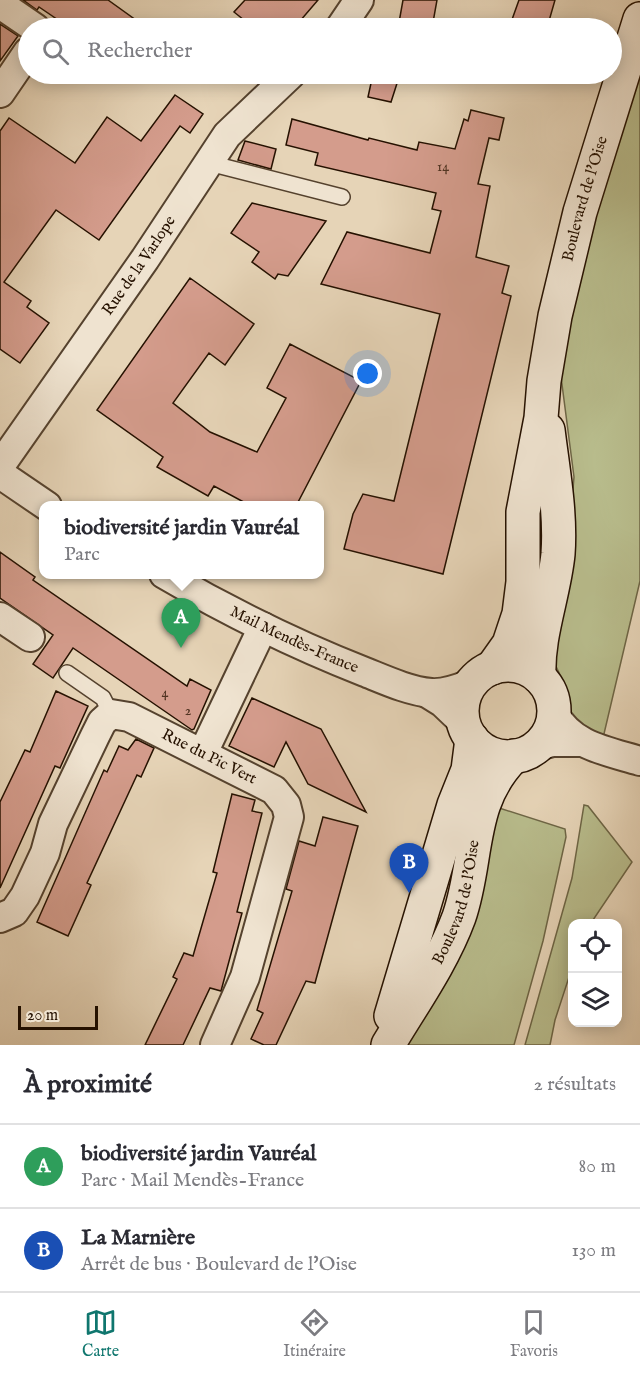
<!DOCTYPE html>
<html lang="fr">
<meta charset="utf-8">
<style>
body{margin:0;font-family:"IM FELL English",serif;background:#f7f7f7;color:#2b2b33}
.controls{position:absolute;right:18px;bottom:18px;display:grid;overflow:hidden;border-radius:12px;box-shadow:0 3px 15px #0003}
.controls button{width:54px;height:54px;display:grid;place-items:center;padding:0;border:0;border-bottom:2px solid #e1e1e2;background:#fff;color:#2b2b33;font:30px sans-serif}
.scale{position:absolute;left:18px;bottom:15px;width:80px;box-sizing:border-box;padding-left:6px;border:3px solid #251100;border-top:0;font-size:16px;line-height:21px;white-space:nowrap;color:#251100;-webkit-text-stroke:4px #efe3d0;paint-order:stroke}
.you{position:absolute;left:368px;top:374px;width:21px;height:21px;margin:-15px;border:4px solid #fff;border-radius:50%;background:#1a73e8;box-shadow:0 0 0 9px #1a73e833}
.badge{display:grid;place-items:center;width:39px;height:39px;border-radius:50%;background:#0f766e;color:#fff;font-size:20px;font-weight:700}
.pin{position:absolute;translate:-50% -50px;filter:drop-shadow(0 2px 3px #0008)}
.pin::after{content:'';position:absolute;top:32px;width:21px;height:18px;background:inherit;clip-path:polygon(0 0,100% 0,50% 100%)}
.popup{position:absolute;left:39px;top:501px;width:285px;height:78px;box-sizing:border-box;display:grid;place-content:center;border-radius:12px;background:#fff;filter:drop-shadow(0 2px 4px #0005);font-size:20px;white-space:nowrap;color:#7c7c81}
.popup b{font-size:22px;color:#2b2b33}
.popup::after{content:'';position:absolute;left:50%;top:100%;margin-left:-12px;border:12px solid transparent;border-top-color:#fff}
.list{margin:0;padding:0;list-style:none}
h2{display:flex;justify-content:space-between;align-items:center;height:78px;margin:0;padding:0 24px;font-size:26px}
h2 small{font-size:20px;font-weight:400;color:#7c7c81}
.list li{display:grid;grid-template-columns:39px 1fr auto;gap:18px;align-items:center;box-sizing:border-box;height:84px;padding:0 24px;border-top:2px solid #e1e1e2}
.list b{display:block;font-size:22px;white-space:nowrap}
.list p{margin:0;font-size:20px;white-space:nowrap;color:#7c7c81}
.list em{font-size:20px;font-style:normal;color:#7c7c81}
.icon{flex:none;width:33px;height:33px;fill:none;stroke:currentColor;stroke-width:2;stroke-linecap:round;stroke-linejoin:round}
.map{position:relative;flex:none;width:640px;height:1045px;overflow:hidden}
.search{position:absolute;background:#fff;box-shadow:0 3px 15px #0003;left:18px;right:18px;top:18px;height:66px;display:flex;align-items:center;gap:15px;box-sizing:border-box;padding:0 21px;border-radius:33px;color:#7c7c81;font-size:22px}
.sheet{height:246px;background:#fff}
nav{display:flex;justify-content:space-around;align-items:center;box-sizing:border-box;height:84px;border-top:2px solid #e1e1e2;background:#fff;font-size:16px;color:#7c7c81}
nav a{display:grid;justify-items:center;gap:3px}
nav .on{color:#0f766e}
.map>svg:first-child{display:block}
</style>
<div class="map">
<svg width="640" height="1045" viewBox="0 0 640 1045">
<rect width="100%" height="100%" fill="#e6d4b7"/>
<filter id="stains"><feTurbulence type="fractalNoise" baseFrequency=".00333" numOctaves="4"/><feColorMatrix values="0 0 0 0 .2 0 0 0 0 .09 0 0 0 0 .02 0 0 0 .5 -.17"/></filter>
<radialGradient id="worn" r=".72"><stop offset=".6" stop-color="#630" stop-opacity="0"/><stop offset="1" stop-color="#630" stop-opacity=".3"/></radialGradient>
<path fill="#b8bc8c" stroke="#6e6646" stroke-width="1.5" d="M640 67V581L603 738 572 718 563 681 550 654 565 582 574 477 560 369 590 231Z
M584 805 588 806 632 862 591 923 572 924V968L555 1020 550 1045H525L572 878Z
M493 806 565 829 566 837 543 941 514 1045H406Z"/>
<path fill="#d49c8c" stroke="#251100" stroke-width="1.5" d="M23 0H108L147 28H70L39 7 37 10Z
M245 0H318L294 28H254L234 12Z
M403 0H437L432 28H398Z
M519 0H555L547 28H509Z
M0 24 18 36 0 61Z
M373 74H400L391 102 368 97Z
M175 95 203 114 190 133 180 126 99 240 56 210 4 282 31 301 27 307 49 323 20 363 0 349V131L9 118 75 163 107 117 141 141Z
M471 110 504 118 499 140 489 138 478 184 490 186 476 257 509 266 502 293 511 296 443 574 344 549 353 514 363 494 394 501 440 314 321 284 347 232 430 253 441 211 432 209 436 193 315 165 318 153 286 145 292 119 368 140 369 138 417 150 419 142 455 149 464 119 468 121Z
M245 141 276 149 271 169 238 160Z
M252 203 326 221 288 276 278 274 275 279 252 262 259 252 231 233Z
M190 278 254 324 225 365 209 353 173 403 210 432 257 452 286 398 267 388 290 344 361 381 296 506H251L214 486 208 496 157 467 163 457 97 410Z
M0 552 35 577 33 580 187 686 190 679 211 690 194 729 192 730 73 648 53 678 33 664 53 635 0 598Z
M56 691 88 706 60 768 55 766 0 888V802L25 750 30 752Z
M252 698 321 729 366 812 308 784 286 742 274 767 229 746Z
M136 739 154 748 141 777 137 775 87 883 91 885 68 936 37 922 104 770 107 772 119 746 128 750Z
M232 794 255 800 252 811 262 813 237 912 242 913 221 991 210 988 183 1045H145L177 979 173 977 184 953 193 956 217 873 213 872Z
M323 817 358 826 315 983 306 981 276 1045H264L251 1039 263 1013 257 1010 292 891 286 889 299 841 315 846Z"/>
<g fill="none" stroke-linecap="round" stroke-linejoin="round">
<defs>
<path id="lane" d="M209 163 342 197
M67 673 103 698 111 714"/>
<g id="street">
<path d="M0 4 35 28"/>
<path d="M340 28 359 0"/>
<path d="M0 93 28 52"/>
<path id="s1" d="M0 466 145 259 227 135 291 74"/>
<path d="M0 474 47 506"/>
<path id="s2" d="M164 574C229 612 296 645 365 672 385 680 409 691 431 693 445 694 458 689 470 684"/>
<path d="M0 617 30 637"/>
<path d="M427 693 443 703 464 723"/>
<path d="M554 713C571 746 607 751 640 761"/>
<path d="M538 746 552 742H580"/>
<path d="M203 753 263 627"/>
<path id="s3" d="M0 918 14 912 25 896 45 853 53 824 95 736 102 722 111 714 129 717 274 790 286 805 289 817 245 977 215 1045"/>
</g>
<g id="secondary">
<circle cx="508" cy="711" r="46"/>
<path id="s4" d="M492 668 509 644 519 614 523 582V512L541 418 544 381 555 316 580 212 640 19"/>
<path d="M539 677C537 635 554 595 558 554 561 513 553 471 548 430"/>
<path d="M391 1016 454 805 468 770 472 739"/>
<path id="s5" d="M388 1045C413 1003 442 963 459 917 479 859 467 803 514 756"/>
</g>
</defs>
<use href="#lane" stroke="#55422e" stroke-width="18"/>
<use href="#street" stroke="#55422e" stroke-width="32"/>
<use href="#secondary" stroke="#251100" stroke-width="36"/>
<use href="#lane" stroke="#efe3d0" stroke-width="15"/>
<use href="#street" stroke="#efe3d0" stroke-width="28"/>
<use href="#secondary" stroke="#efe3d0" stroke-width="33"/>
</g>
<g text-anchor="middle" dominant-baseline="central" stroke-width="4.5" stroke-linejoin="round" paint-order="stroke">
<g font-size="14" fill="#513423">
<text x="443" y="167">14</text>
<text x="165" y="693">4</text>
<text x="188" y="711">2</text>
</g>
<g font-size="16" fill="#251100" stroke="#efe3d0">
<text stroke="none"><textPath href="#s4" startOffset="483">Boulevard de l'Oise</textPath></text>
<text stroke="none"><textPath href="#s1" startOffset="244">Rue de la Varlope</textPath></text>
<text stroke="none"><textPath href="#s2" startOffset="146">Mail Mendès-France</textPath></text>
<text stroke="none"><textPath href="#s3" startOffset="345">Rue du Pic Vert</textPath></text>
<text stroke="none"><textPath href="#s5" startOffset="160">Boulevard de l'Oise</textPath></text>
</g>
</g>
<rect width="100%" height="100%" filter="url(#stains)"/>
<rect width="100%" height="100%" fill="url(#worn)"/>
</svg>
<div class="controls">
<button><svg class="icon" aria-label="locate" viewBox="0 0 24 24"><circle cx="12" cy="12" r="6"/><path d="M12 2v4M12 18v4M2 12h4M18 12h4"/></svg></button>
<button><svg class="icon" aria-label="layers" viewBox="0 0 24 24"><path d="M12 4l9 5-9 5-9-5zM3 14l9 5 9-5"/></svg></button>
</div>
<div class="scale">20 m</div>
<div class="you"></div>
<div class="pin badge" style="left:181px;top:648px;background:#2e9e5b">A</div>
<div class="popup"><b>biodiversité jardin Vauréal</b>Parc</div>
<div class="pin badge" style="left:409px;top:893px;background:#1a4fb4">B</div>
<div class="search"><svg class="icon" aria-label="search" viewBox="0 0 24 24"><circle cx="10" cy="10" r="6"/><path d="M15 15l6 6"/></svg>Rechercher</div>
</div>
<section class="sheet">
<h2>À proximité<small>2 résultats</small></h2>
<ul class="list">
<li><span class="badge" style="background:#2e9e5b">A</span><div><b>biodiversité jardin Vauréal</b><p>Parc · Mail Mendès-France</p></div><em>80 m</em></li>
<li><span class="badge" style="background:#1a4fb4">B</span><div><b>La Marnière</b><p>Arrêt de bus · Boulevard de l'Oise</p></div><em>130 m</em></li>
</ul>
</section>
<nav>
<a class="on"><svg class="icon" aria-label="map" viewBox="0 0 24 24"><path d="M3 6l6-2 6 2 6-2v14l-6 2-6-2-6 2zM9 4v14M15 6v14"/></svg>Carte</a>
<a><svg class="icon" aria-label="directions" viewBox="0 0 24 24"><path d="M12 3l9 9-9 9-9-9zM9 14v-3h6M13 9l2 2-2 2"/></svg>Itinéraire</a>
<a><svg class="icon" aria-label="saved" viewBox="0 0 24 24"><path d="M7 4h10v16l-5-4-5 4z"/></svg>Favoris</a>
</nav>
